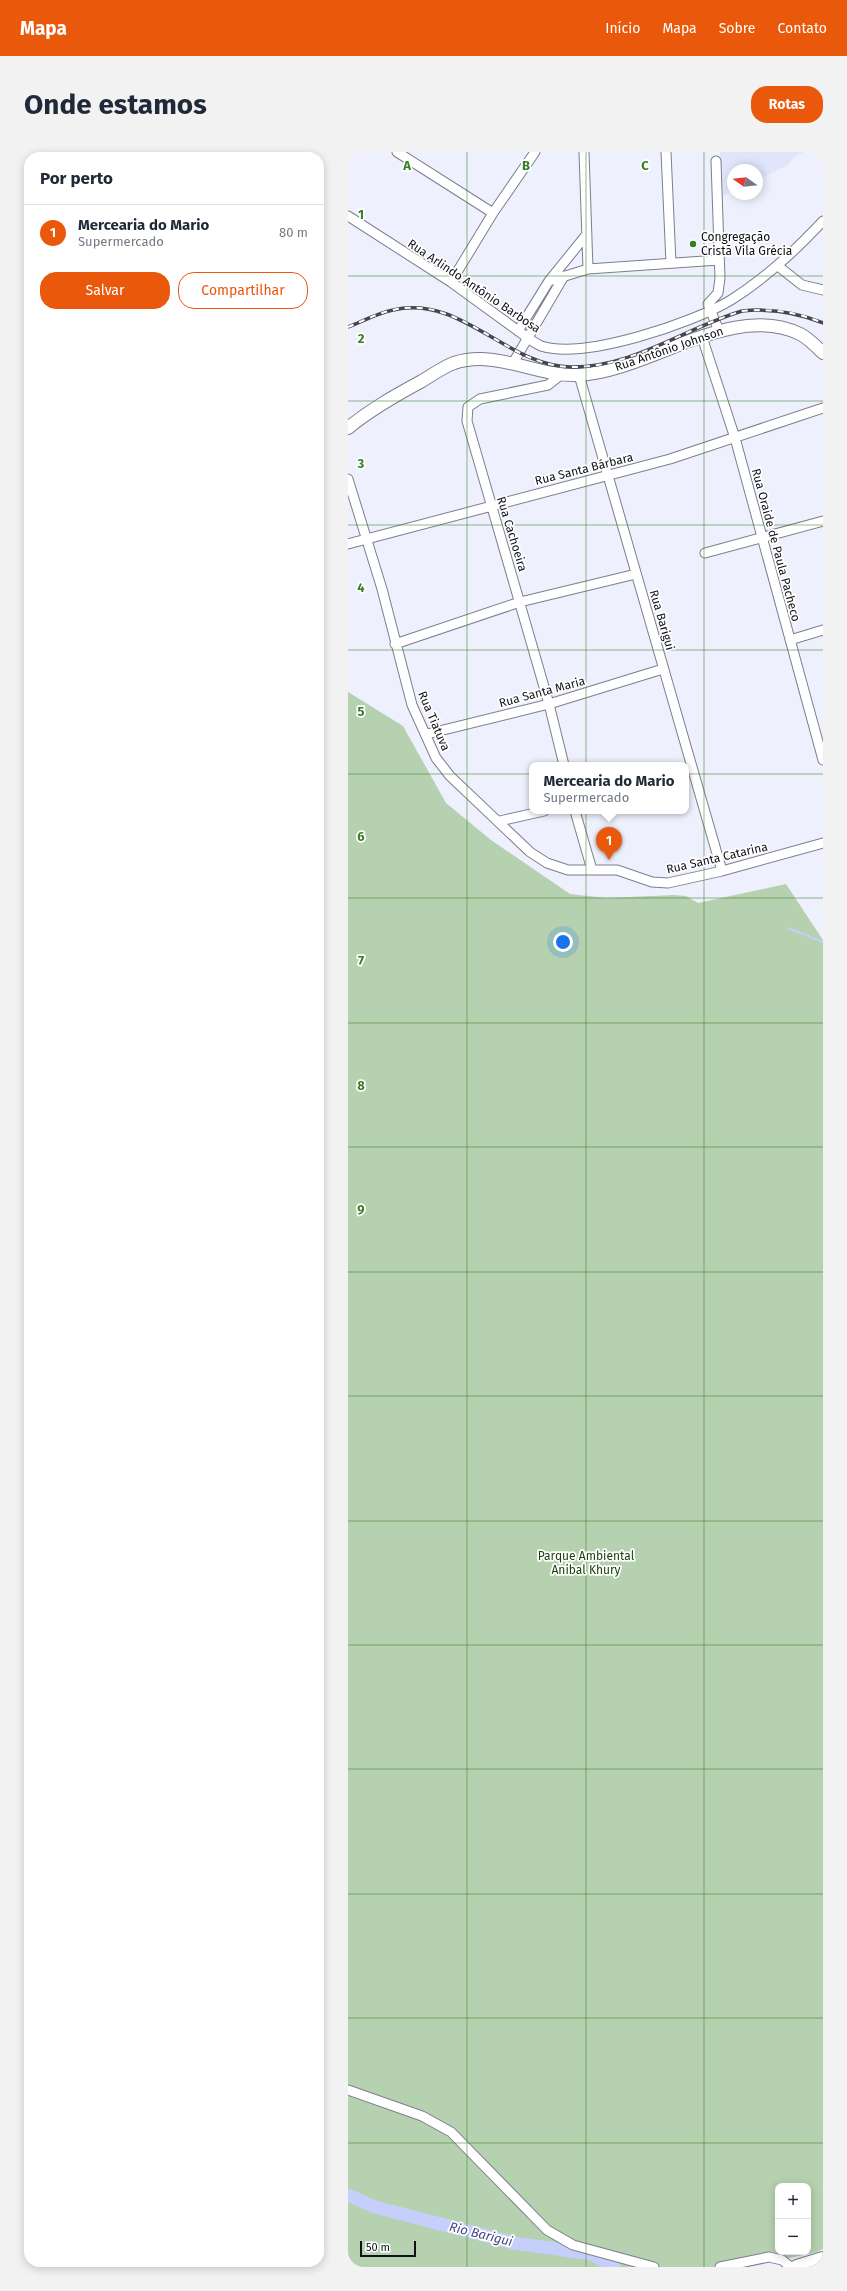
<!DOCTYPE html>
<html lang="pt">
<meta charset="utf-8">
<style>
body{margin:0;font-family:"Fira Sans",sans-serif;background:#f2f2f3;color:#1f2937}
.controls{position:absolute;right:12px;bottom:12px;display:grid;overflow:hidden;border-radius:8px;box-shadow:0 2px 10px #0003}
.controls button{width:36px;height:36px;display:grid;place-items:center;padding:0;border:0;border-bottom:1px solid #e0e1e3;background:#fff;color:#1f2937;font:20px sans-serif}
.compass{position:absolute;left:379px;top:12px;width:36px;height:36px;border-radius:50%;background:#fff;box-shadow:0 2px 10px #0003;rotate:284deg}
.scale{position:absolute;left:12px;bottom:10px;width:56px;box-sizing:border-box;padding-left:4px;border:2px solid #101116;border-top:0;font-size:11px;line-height:14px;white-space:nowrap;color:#101116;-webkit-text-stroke:3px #fff;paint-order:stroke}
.you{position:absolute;left:215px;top:790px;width:14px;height:14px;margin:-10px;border:3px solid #fff;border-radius:50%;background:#1a73e8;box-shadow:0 0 0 6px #1a73e833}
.badge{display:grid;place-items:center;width:26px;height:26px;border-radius:50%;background:#ea580c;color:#fff;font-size:13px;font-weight:700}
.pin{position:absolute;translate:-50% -33px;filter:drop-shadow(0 1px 2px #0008)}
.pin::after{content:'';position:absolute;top:21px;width:14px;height:12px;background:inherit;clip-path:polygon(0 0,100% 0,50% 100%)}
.popup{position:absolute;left:181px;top:610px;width:160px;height:52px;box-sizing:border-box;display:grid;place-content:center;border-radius:8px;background:#fff;filter:drop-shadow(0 1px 3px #0005);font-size:13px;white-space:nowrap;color:#747a83}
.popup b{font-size:15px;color:#1f2937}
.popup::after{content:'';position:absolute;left:50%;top:100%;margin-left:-8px;border:8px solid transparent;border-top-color:#fff}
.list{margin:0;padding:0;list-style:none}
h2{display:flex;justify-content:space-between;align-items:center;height:52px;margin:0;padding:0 16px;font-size:17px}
h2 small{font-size:13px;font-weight:400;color:#747a83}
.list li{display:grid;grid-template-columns:26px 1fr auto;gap:12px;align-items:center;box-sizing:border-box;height:56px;padding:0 16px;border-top:1px solid #e0e1e3}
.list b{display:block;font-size:15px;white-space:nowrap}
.list p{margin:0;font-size:13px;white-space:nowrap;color:#747a83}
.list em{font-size:13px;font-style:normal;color:#747a83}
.actions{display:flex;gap:8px;padding:12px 16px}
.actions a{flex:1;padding:9px 0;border:1px solid #ea580c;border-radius:16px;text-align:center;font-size:14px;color:#ea580c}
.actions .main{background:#ea580c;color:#fff}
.map{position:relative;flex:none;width:475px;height:2115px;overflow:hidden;border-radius:16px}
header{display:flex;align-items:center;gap:24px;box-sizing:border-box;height:56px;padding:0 20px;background:#ea580c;color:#fff}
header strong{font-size:19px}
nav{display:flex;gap:22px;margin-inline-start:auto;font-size:14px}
.intro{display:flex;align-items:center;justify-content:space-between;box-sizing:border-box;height:96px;padding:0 24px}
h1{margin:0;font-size:28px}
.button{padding:10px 18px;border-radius:16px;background:#ea580c;color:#fff;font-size:14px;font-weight:700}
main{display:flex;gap:24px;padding:0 24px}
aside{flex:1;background:#fff;border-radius:16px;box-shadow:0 2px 10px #0003}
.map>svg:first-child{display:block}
</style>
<header>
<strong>Mapa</strong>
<nav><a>Início</a><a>Mapa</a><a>Sobre</a><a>Contato</a></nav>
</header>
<div class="intro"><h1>Onde estamos</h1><a class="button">Rotas</a></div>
<main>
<aside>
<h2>Por perto<small></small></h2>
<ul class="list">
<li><span class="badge">1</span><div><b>Mercearia do Mario</b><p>Supermercado</p></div><em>80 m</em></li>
</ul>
<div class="actions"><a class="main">Salvar</a><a>Compartilhar</a></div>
</aside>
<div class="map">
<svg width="475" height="2115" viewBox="0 0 475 2115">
<rect width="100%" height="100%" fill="#eef0fd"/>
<path fill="#e0e5fb" d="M372 0H455L445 6 440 13 409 28V18H385V39L374 45Z"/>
<path fill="#b6d1af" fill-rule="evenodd" d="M0 540 55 574 98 651 143 688 222 742 258 746 326 743 338 744 350 751 438 732 475 788V2097L469 2100 399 2115H0ZM430 2034H460V2100H430Z"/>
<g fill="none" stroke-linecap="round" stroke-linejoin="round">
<path stroke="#c6cffc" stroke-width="2" d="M440 776 475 790"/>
<path stroke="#c6cffc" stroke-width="13" d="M0 2043 27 2055 166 2091 244 2102 266 2115"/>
<defs>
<path id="minor" d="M49 0 145 61
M236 0 240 117
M318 0 323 111
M368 9 372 126 370 141 360 152 371 179
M0 64 103 130 180 186C184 189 189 192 193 194 236 208 345 171 383 148 418 126 447 99 475 69
M430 114 454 133 475 138
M201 129 239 82
M103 130 145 61 187 0
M170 179 201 129 240 117 371 108
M354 185 387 286 475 608
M165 211 216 124
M214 222 200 233 132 247 120 255 119 269 201 552 216 613
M231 223 374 719
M0 327 34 437 64 553 88 606 102 624 182 700 199 711 220 718H269L304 730 320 731 374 719 475 691
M0 392 322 307 475 256
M357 401 475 369
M442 488 475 478
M47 492 172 450 288 422
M79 582 201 552 315 517
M227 659 244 718
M152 669 196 659
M0 1938 74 1964 103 1980 199 2078 225 2093 306 2115
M372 2115 421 2105 434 2108 443 2115"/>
<path id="secondary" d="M0 276C23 257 48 243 74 229 84 223 95 215 106 211 149 197 188 225 231 223 301 219 384 149 452 182 460 186 468 194 475 201"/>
<path id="primary" d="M449 2115 475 2107"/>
</defs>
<use href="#minor" stroke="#7c7f8c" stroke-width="11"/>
<use href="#secondary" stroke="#7c7f8c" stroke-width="14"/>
<use href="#primary" stroke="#7c7f8c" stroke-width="16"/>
<use href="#minor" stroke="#fff" stroke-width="9"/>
<use href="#secondary" stroke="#fff" stroke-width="12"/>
<use href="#primary" stroke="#fff" stroke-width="14"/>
<defs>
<path id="rail" d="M0 175C15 169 30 161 45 158 113 142 158 214 223 215 284 216 337 176 394 159 423 156 448 160 475 171"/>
</defs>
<use href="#rail" stroke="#46474e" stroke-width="3.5"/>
<use href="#rail" stroke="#fff" stroke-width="2" stroke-dasharray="6" stroke-linecap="butt"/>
</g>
<path fill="none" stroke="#387f24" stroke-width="1" stroke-opacity="0.55" d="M119 0V2115M238 0V2115M356 0V2115M0 124H475M0 249H475M0 373H475M0 498H475M0 622H475M0 746H475M0 871H475M0 995H475M0 1120H475M0 1244H475M0 1369H475M0 1493H475M0 1617H475M0 1742H475M0 1866H475M0 1991H475"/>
<circle fill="#387f24" stroke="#fff" stroke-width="1.5" cx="345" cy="92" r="4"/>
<g text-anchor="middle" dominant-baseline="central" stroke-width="3.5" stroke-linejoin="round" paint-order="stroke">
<g font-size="12" fill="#101116" stroke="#fff" text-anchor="start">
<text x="353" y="85">Congregação<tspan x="353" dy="14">Cristã Vila Grécia</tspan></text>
</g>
<g font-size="12" fill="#101116" stroke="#fff">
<text transform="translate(126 134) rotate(34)">Rua Arlindo Antônio Barbosa</text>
<text transform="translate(321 197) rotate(-19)">Rua Antônio Johnson</text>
<text transform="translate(236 317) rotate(-14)">Rua Santa Bárbara</text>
<text transform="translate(164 382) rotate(73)">Rua Cachoeira</text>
<text transform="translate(428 393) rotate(75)">Rua Oraide de Paula Pacheco</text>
<text transform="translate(314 468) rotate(74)">Rua Barigui</text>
<text transform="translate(194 540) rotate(-15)">Rua Santa Maria</text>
<text transform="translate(86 569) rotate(67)">Rua Tiatuva</text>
<text transform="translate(369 706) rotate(-13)">Rua Santa Catarina</text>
</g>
<g font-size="12" fill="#1a430e" stroke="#fff">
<text x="238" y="1404">Parque Ambiental<tspan x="238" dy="14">Anibal Khury</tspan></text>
</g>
<g font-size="13" font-style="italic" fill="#434a83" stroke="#fff">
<text transform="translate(133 2082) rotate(14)">Rio Barigui</text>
</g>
</g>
<g font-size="13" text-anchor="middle" font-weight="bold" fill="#387f24" stroke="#fff" stroke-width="3.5" stroke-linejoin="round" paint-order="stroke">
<text x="59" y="18">A</text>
<text x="178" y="18">B</text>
<text x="297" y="18">C</text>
<text x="13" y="67">1</text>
<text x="13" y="191">2</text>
<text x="13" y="316">3</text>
<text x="13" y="440">4</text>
<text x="13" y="564">5</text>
<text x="13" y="689">6</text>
<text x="13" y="813">7</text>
<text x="13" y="938">8</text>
<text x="13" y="1062">9</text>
</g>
</svg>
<div class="controls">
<button>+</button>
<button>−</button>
</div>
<svg class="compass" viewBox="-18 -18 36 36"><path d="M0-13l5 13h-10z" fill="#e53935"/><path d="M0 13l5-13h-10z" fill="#747a83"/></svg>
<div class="scale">50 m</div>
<div class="you"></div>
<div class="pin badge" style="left:261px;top:708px">1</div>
<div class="popup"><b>Mercearia do Mario</b>Supermercado</div>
</div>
</main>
